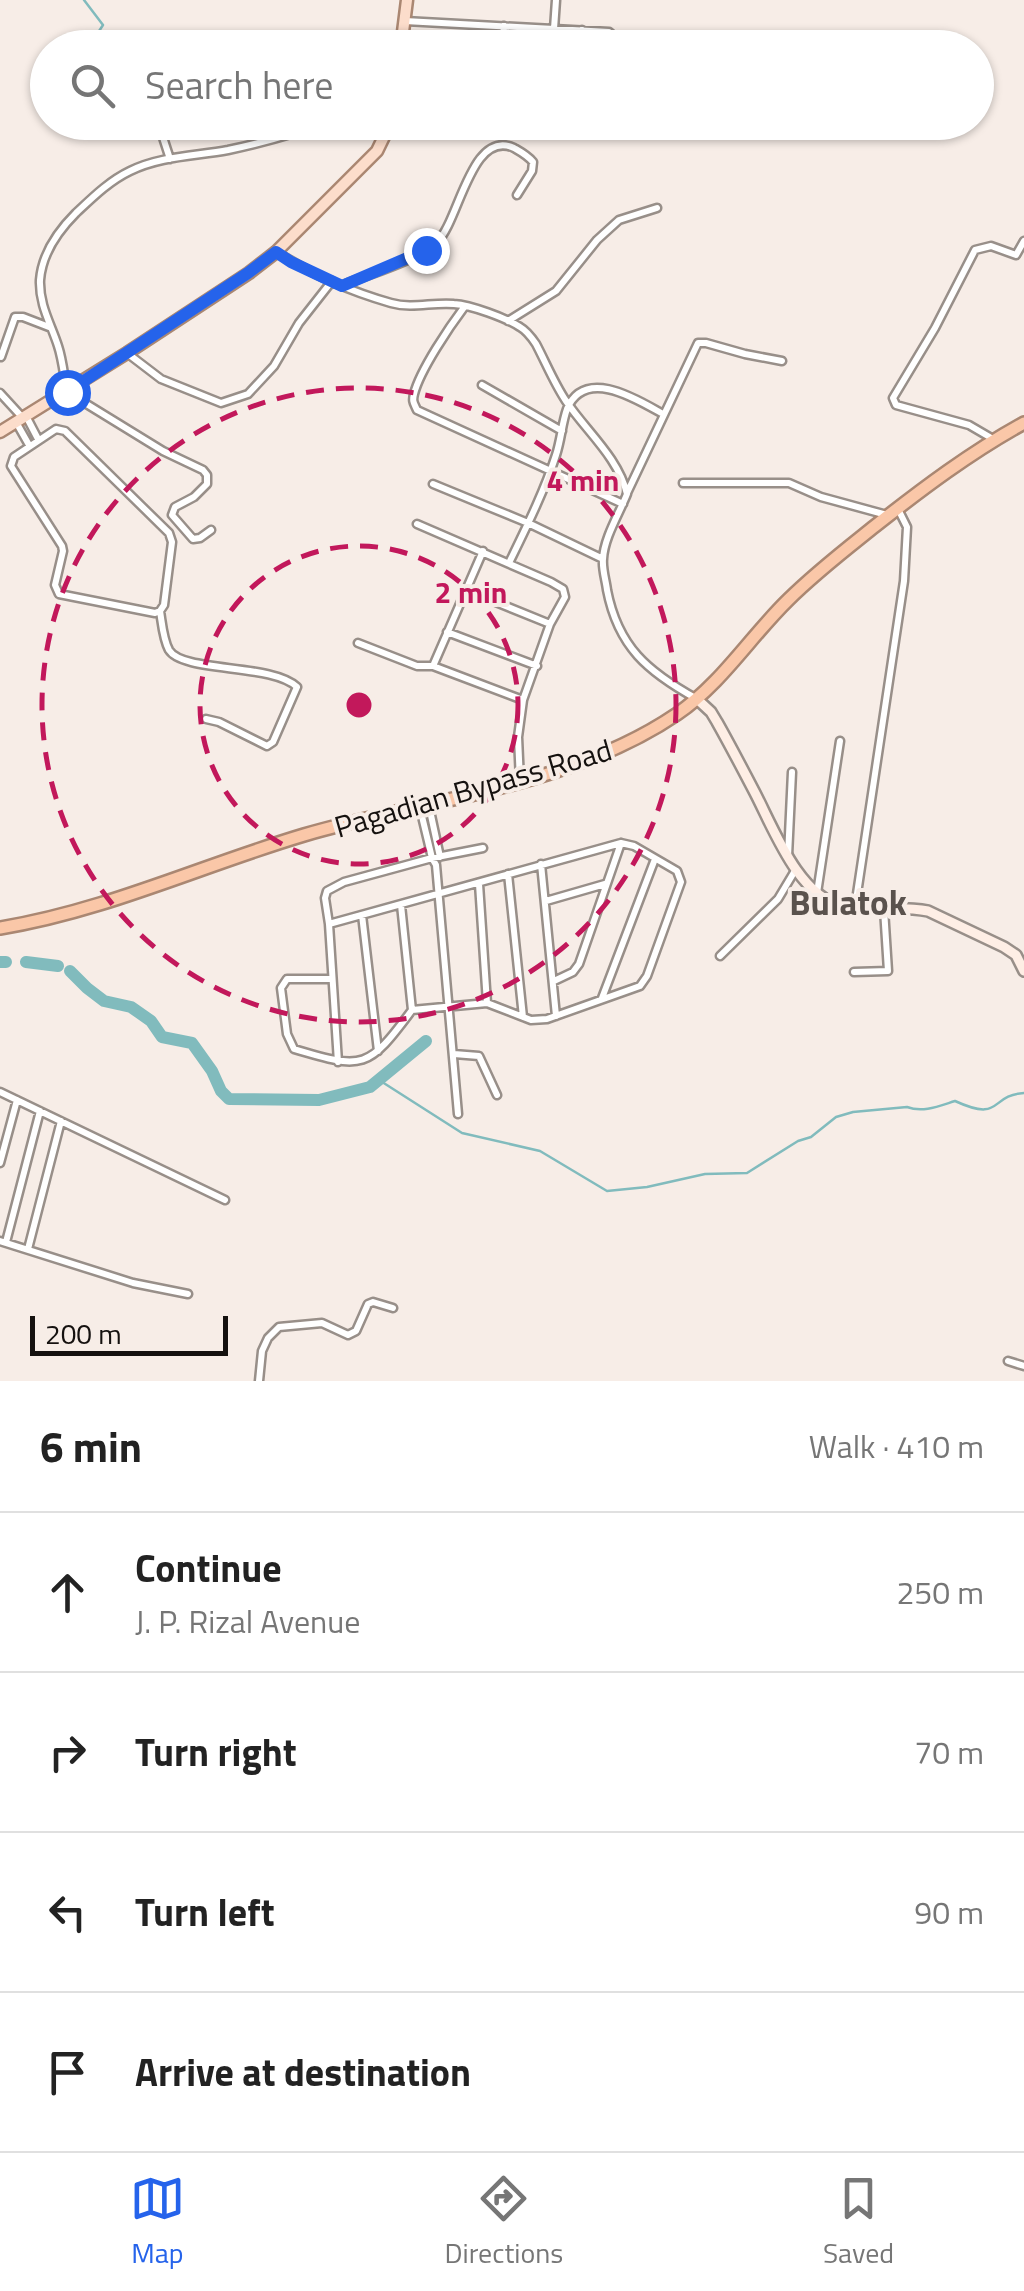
<!DOCTYPE html>
<meta charset="utf-8">
<style>
body{margin:0;font-family:"Titillium Web",sans-serif;background:#f2f2f2;color:#222}
.scale{position:absolute;left:30px;bottom:25px;width:198px;box-sizing:border-box;padding-left:10px;border:5px solid #15110f;border-top:0;font-size:28px;line-height:35px;white-space:nowrap;color:#15110f;-webkit-text-stroke:8px #f7ede7;paint-order:stroke}
.stop{position:absolute;width:30px;height:30px;margin:-22px;border:8px solid #2563eb;border-radius:50%;background:#fff}
.stop.end{background:#2563eb;border-color:#fff;box-shadow:0 2px 10px #0008}
.list{margin:0;padding:0;list-style:none}
h2{display:flex;justify-content:space-between;align-items:center;height:130px;margin:0;padding:0 40px;font-size:42px}
h2 small{font-size:32px;font-weight:400;color:#767676}
.list li{display:grid;grid-template-columns:65px 1fr auto;gap:30px;align-items:center;box-sizing:border-box;height:160px;padding:0 40px;border-top:2px solid #e0e0e0}
.list b{display:block;font-size:38px;white-space:nowrap}
.list p{margin:0;font-size:32px;white-space:nowrap;color:#767676}
.list em{font-size:32px;font-style:normal;color:#767676}
.icon{flex:none;width:55px;height:55px;fill:none;stroke:currentColor;stroke-width:2;stroke-linecap:round;stroke-linejoin:round}
.map{position:relative;flex:none;width:1024px;height:1381px;overflow:hidden}
.search{position:absolute;background:#fff;box-shadow:0 2px 8px #0004;left:30px;right:30px;top:30px;height:110px;display:flex;align-items:center;gap:25px;box-sizing:border-box;padding:0 35px;border-radius:55px;color:#767676;font-size:38px}
.sheet{height:770px;background:#fff}
nav{display:flex;justify-content:space-around;align-items:center;box-sizing:border-box;height:140px;border-top:2px solid #e0e0e0;background:#fff;font-size:28px;color:#767676}
nav a{display:grid;justify-items:center;gap:5px}
nav .on{color:#2563eb}
.map>svg:first-child{display:block}
</style>
<div class="map">
<svg width="1024" height="1381" viewBox="0 0 1024 1381">
<rect width="100%" height="100%" fill="#f7ede7"/>
<g fill="none" stroke-linecap="round" stroke-linejoin="round">
<path stroke="#81bbbd" stroke-width="2.5" d="M84 0 103 25 88 48
M379 1080 462 1133 540 1151 607 1191 647 1187 705 1174 747 1173 798 1141 811 1137 836 1117 853 1112 907 1107C923 1113 939 1106 955 1101 1003 1123 989 1095 1024 1093"/>
<path stroke="#81bbbd" stroke-width="12" d="M0 962H6
M26 962 58 966
M70 971 87 988 104 1001 131 1007 151 1021 162 1037 192 1043 212 1071 221 1091 229 1099 319 1100 370 1087 426 1041"/>
<defs>
<path id="street" d="M405 21 609 32 628 48
M554 29 556 0
M502 48 504 26
M582 48V30
M158 122 170 159
M277 252C311 274 352 292 391 303 413 309 432 302 454 304 471 305 506 318 520 327 527 331 532 338 536 344 546 363 554 383 566 401 586 431 618 457 627 494 619 514 604 538 603 559 602 569 606 581 607 590 618 647 648 672 697 699
M343 285C369 274 416 261 437 242 459 222 471 128 514 148 521 152 527 155 533 162L532 171 517 195
M465 306C450 326 420 370 414 394 412 402 414 403 417 410L623 504
M508 321 556 291 597 240 619 220 657 208
M127 353 161 379 221 403 248 394 274 366 299 323 332 281
M1 357 15 317H23L49 327
M482 385 562 431
M0 393 22 417
M26 416 38 439
M16 422 29 445
M993 439 969 425 896 405 893 398 935 328 975 250 991 246 1016 255 1024 241
M683 483H789L821 497 887 515
M433 484 528 523 603 559
M627 493 698 343H706L745 354 782 361
M417 524 551 582 563 589 565 597 550 624 523 700 518 737 520 781
M211 530 200 538 193 539 172 515 175 507 194 497 207 484V475L203 470 163 451 67 392C64 377 63 361 58 346 51 324 39 305 40 280 42 255 58 231 76 213 92 198 109 181 130 171 160 156 196 156 228 150 261 143 293 135 325 122
M483 551 433 666 523 700
M509 563C526 528 544 492 556 455 561 440 562 423 567 409 585 366 638 400 663 414
M466 590 550 624
M160 611 155 613 59 594 55 585 63 551 62 546 11 466 14 457 56 429 65 431 169 533 172 542 164 605 160 611C162 623 163 639 169 650 183 673 272 663 297 687L273 742 267 746 219 722 206 719
M447 632 537 666
M358 643 417 666H433
M429 806 440 857
M420 808 432 858 436 865 458 1114
M788 856 792 772
M541 864 556 1016
M508 874 523 1017
M479 884 487 1003
M817 893 840 741
M546 901 605 884
M401 905 412 1010
M855 907 904 581 907 527 898 509
M362 915 378 1051
M329 924 621 843 634 846 677 871 681 882 647 976 640 986 547 1019 531 1020 487 1003 412 1010C368 1069 364 1070 294 1049L287 1034 281 988 287 979H332
M720 956 778 899 796 869
M854 972 888 971 884 909
M554 981 573 972 579 964 621 843
M602 998 655 859
M454 1054 479 1056 497 1095
M338 1062 329 924 325 898 327 891 344 882 432 858 483 848
M0 1092 225 1200
M0 1163 17 1100
M0 1241 133 1283 188 1294
M6 1242 40 1111
M28 1249 61 1121
M1008 1361 1024 1366
M259 1381 262 1351 268 1338 279 1327 322 1323 348 1335 356 1331 368 1304 373 1302 393 1308"/>
<path id="secondary" d="M697 699 711 712 717 722C730 745 742 768 754 791 773 827 798 896 842 906 871 912 900 905 928 911L1004 947 1016 955 1024 971"/>
<path id="primary" d="M401 48 407 0
M0 432 127 353 249 273 276 252 377 151 391 122"/>
<path id="highway" d="M0 928C105 911 203 865 304 835 427 799 570 787 677 714 722 683 750 637 788 600 815 573 845 550 875 526 922 489 971 452 1024 423"/>
</defs>
<use href="#street" stroke="#988f89" stroke-width="11"/>
<use href="#secondary" stroke="#988f89" stroke-width="14"/>
<use href="#primary" stroke="#aa8772" stroke-width="15"/>
<use href="#highway" stroke="#aa8772" stroke-width="16"/>
<use href="#street" stroke="#fff" stroke-width="6"/>
<use href="#secondary" stroke="#feeee5" stroke-width="9"/>
<use href="#primary" stroke="#fcddcb" stroke-width="10"/>
<use href="#highway" stroke="#fac7a8" stroke-width="11"/>
</g>
<g fill="none" stroke-linecap="round" stroke-linejoin="round">
<path stroke="#2563eb" stroke-width="12" d="M67 392 248 273 276 252 291 262 342 286 426 250"/>
</g>
<g fill="none" stroke="#c2185b" stroke-width="5" stroke-dasharray="18 12">
<circle cx="359" cy="705" r="159"/>
<circle cx="359" cy="705" r="317"/>
</g>
<g text-anchor="middle" dominant-baseline="central" stroke-width="8" stroke-linejoin="round" paint-order="stroke">
<g font-size="30" fill="#15110f" stroke="#f7ede7">
<text transform="translate(473 788) rotate(-16)">Pagadian Bypass Road</text>
</g>
<g font-size="35" font-weight="bold" fill="#5a524d" stroke="#f7ede7">
<text x="848" y="902">Bulatok</text>
</g>
</g>
<circle cx="359" cy="705" r="15" fill="#c2185b" stroke="#f7ede7" stroke-width="5"/>
<g font-size="30" text-anchor="middle" font-weight="bold" fill="#c2185b" stroke="#f7ede7" stroke-width="8" stroke-linejoin="round" paint-order="stroke">
<text x="583" y="491">4 min</text>
<text x="471" y="603">2 min</text>
</g>
</svg>
<div class="scale">200 m</div>
<div class="stop" style="left:67px;top:392px"></div>
<div class="stop end" style="left:426px;top:250px"></div>
<div class="search"><svg class="icon" aria-label="search" viewBox="0 0 24 24"><circle cx="10" cy="10" r="6"/><path d="M15 15l6 6"/></svg>Search here</div>
</div>
<section class="sheet">
<h2>6 min<small>Walk · 410 m</small></h2>
<ul class="list">
<li><svg class="icon" aria-label="ahead" viewBox="0 0 24 24"><path d="M12 20V5M6 11l6-6 6 6"/></svg><div><b>Continue</b><p>J. P. Rizal Avenue</p></div><em>250 m</em></li>
<li><svg class="icon" aria-label="right" viewBox="0 0 24 24"><path d="M7 20v-9h11M14 6l5 5-5 5"/></svg><div><b>Turn right</b></div><em>70 m</em></li>
<li><svg class="icon" aria-label="left" viewBox="0 0 24 24"><path d="M17 20v-9H6M10 6l-5 5 5 5"/></svg><div><b>Turn left</b></div><em>90 m</em></li>
<li><svg class="icon" aria-label="arrive" viewBox="0 0 24 24"><path d="M6 21V4h12l-3 4 3 4H6"/></svg><div><b>Arrive at destination</b></div></li>
</ul>
</section>
<nav>
<a class="on"><svg class="icon" aria-label="map" viewBox="0 0 24 24"><path d="M3 6l6-2 6 2 6-2v14l-6 2-6-2-6 2zM9 4v14M15 6v14"/></svg>Map</a>
<a><svg class="icon" aria-label="directions" viewBox="0 0 24 24"><path d="M12 3l9 9-9 9-9-9zM9 14v-3h6M13 9l2 2-2 2"/></svg>Directions</a>
<a><svg class="icon" aria-label="saved" viewBox="0 0 24 24"><path d="M7 4h10v16l-5-4-5 4z"/></svg>Saved</a>
</nav>
